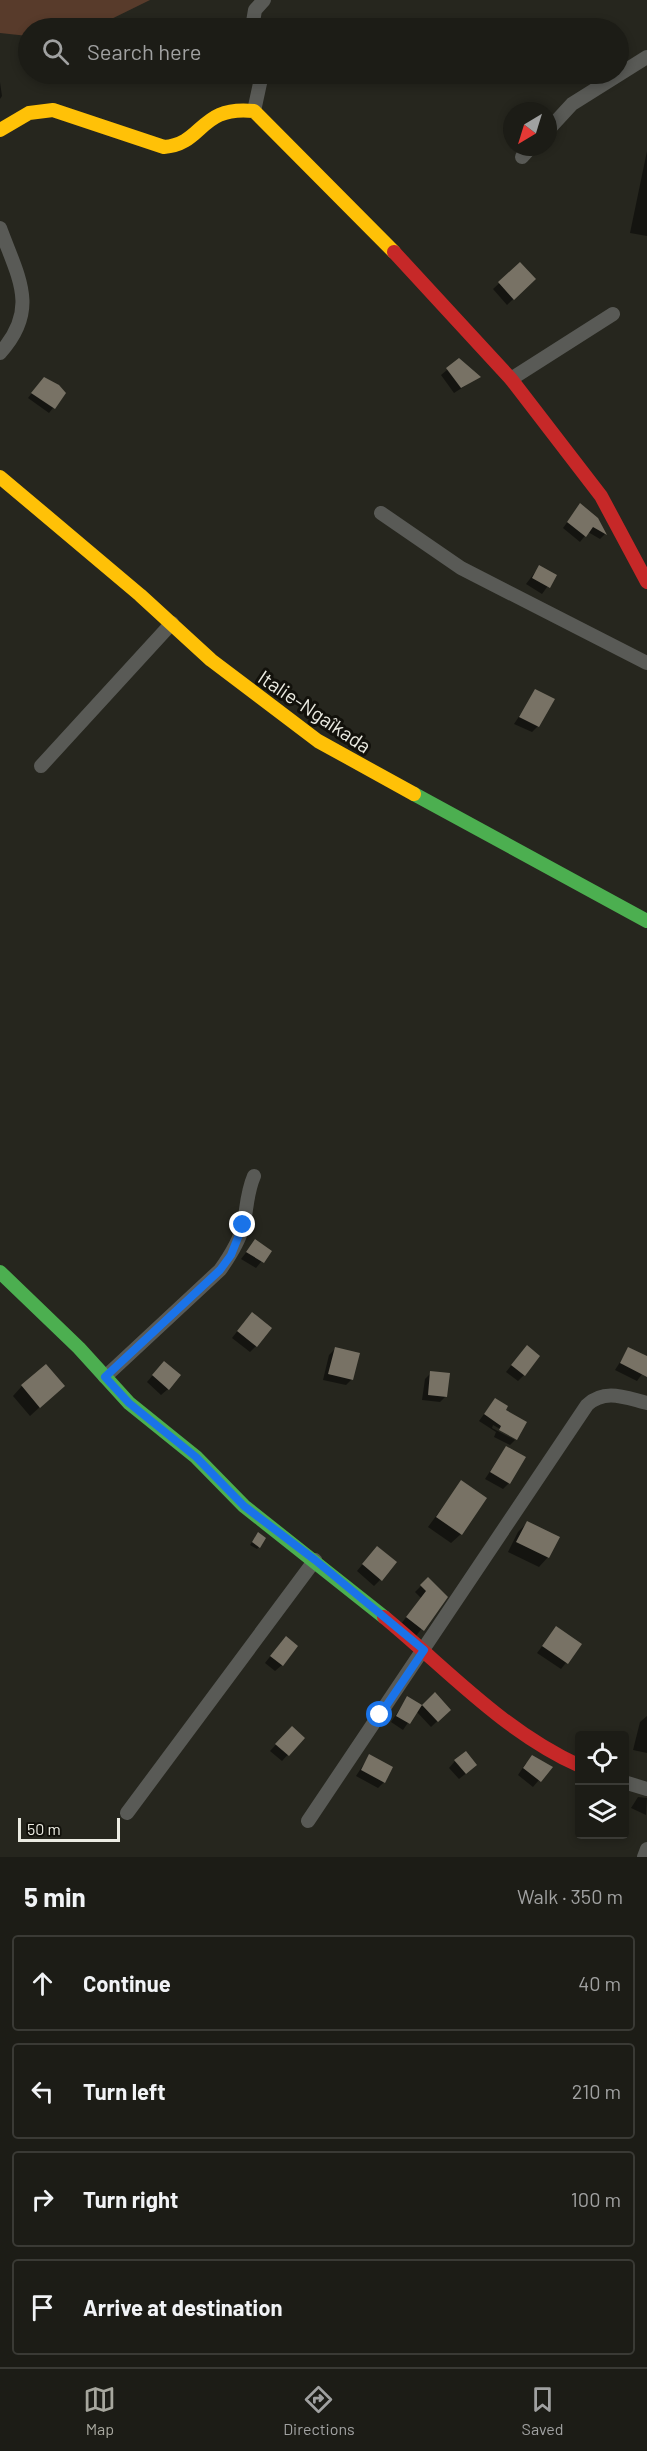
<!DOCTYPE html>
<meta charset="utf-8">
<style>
body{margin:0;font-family:Barlow,sans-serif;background:#292923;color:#f1f3f6}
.controls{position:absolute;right:18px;bottom:18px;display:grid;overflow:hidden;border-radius:6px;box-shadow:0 3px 9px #0003}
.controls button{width:54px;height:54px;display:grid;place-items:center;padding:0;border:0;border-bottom:2px solid #3a3a35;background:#1c1c16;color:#f1f3f6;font:30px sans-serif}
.compass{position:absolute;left:503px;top:102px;width:54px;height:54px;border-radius:50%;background:#1c1c16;box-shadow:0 3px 9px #0003;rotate:218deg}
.scale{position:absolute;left:18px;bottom:15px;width:102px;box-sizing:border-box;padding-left:6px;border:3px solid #ecece3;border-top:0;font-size:16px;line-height:21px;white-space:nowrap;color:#ecece3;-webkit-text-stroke:4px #12110b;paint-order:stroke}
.stop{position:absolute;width:18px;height:18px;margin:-14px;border:4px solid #1a73e8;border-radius:50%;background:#fff}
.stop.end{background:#1a73e8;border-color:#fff;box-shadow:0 2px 6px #0008}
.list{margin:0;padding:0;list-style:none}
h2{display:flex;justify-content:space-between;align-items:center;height:78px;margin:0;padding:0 24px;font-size:26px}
h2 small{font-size:20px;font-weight:400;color:#a0a1a1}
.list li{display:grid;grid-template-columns:39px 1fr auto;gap:18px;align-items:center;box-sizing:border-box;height:96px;margin:0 12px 12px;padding:0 12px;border:2px solid #3a3a35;border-radius:6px}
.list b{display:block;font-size:22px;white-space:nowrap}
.list em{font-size:20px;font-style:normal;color:#a0a1a1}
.icon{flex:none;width:33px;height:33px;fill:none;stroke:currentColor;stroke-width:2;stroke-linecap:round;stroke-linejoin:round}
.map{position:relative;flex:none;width:647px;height:1857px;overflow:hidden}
.search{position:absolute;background:#1c1c16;box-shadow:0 3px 9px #0003;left:18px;right:18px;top:18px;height:66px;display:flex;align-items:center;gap:15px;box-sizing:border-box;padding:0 21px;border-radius:33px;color:#a0a1a1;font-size:22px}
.sheet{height:510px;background:#1c1c16}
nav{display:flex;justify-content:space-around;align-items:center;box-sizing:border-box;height:84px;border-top:2px solid #3a3a35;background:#1c1c16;font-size:16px;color:#a0a1a1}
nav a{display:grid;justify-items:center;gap:3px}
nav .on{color:#a7a79e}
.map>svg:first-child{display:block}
</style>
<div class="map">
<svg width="647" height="1857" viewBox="0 0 647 1857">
<rect width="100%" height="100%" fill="#26261e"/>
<path fill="#583b2b" d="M0 0H150L93 28H28V36L0 33Z"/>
<path fill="#0007" d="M0 82 2 96 0 99Z
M647 151V236L630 233Z
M520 264 534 279 507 305 493 289Z
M459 360 479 377 454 393 441 375Z
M39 384 64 394 49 413 28 398Z
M580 505 597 519 605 534 600 539 588 532 580 542 563 528Z
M539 567 555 576 542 594 526 584Z
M536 691 538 726 532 732 514 724Z
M255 1241 270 1251 256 1268 241 1259Z
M246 1320 256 1346 250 1352 232 1338Z
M629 1348 647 1358V1367L637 1381 615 1370Z
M335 1349 352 1379 346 1385 323 1380 329 1355Z
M521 1353 524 1375 518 1381 506 1372Z
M158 1369 168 1389 161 1395 147 1382Z
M431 1373 446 1396 440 1402 422 1400 425 1379Z
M22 1386H63L30 1416 13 1396Z
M495 1399 516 1438 493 1425 492 1428 515 1440 510 1445 494 1437 496 1432 479 1421Z
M506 1447 509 1483 503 1489 485 1479Z
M461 1482V1534L451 1543 428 1527Z
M527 1523 548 1557 539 1567 508 1552 518 1532Z
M256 1536 259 1547 257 1549 250 1545Z
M371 1554 380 1580 374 1586 357 1571Z
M428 1579 446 1597 416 1636 401 1624 421 1598 415 1592Z
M556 1628 580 1645 561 1669 537 1653Z
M280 1644 282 1665 275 1671 265 1663Z
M435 1694 449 1710 431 1727 416 1711 403 1730 391 1722 407 1698 422 1706Z
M647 1716V1753L633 1750 640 1722Z
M286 1734 303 1738 282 1761 270 1751Z
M369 1756 384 1782 378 1788 356 1776Z
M455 1761 469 1771 459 1779 449 1768Z
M526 1763 550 1767 533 1787 518 1775Z
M638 1797 647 1798 646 1815 631 1808Z"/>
<path fill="#787265" d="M520 262 536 279 514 300 498 282Z
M459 358 481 377 461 388 446 368Z
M44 377 59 385 66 393 55 409 31 393Z
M580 503 598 518 607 535 593 527 586 537 567 522Z
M539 565 557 575 550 588 532 578Z
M535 689 555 699 539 727 519 717Z
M255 1239 272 1251 264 1263 246 1252Z
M252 1312 272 1328 257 1347 237 1331Z
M527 1345 540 1356 525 1376 511 1365Z
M335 1347 360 1353 353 1380 328 1374Z
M628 1347 647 1356V1377L620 1363Z
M164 1361 181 1375 169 1390 152 1375Z
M46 1364 65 1386 40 1408 21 1385Z
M430 1371 450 1373 447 1397 428 1395Z
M495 1398 508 1406 506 1410 527 1422 517 1440 499 1430 501 1426 484 1414Z
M506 1446 526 1457 510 1484 490 1472Z
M461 1480 487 1498 462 1535 436 1517Z
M527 1521 560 1537 549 1558 516 1542Z
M258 1532 266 1538 260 1548 252 1542Z
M377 1546 397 1562 382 1581 362 1564Z
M428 1577 448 1597 424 1631 406 1617 426 1591 420 1585Z
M556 1626 582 1644 568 1664 542 1646Z
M286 1636 298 1646 283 1666 270 1656Z
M435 1692 451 1710 438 1722 422 1705Z
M407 1696 422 1705 410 1724 396 1716Z
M292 1726 305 1738 289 1756 275 1744Z
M466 1751 477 1765 466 1774 454 1760Z
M369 1754 393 1767 385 1783 361 1770Z
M532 1755 553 1767 541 1782 523 1768Z"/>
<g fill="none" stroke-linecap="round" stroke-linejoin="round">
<path stroke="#595a56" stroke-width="14" d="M252 28 255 10 264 0
M254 111 262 74
M548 130 572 104 647 57
M522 157 531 147
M0 228C18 277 40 309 0 353
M511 379 613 314
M381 513 461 568 647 663
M41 766 172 623
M105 1377 220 1270C230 1256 240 1240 244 1223 247 1206 247 1192 254 1176
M624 1782 647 1789
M127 1813 315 1560
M308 1821 587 1405C605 1388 626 1398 647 1403
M644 1857 647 1849"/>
<path stroke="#4caf50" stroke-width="14" d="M414 794 647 921
M0 1272 79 1348 129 1403 196 1457 244 1506 384 1617"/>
<path stroke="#ffc107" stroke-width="14" d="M0 130 29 113 53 110 164 147C204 144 199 105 254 111L394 252
M0 477 140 595 211 660 318 741 414 794"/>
<path stroke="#c62828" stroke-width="14" d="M394 252 511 379 601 496 647 582
M384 1617C448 1670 503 1731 580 1766"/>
</g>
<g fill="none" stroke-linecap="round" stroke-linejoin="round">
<path stroke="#1a73e8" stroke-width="8" d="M243 1225 231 1255 220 1270 105 1377 129 1403 196 1457 244 1506 315 1560 424 1650 380 1715"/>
</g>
<g text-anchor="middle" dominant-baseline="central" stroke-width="6" stroke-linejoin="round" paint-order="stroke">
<g font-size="20" fill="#ecece3" stroke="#12110b">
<text transform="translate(315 711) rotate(34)">Italie-Ngaîkada</text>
</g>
</g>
</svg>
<div class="controls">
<button><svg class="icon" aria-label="locate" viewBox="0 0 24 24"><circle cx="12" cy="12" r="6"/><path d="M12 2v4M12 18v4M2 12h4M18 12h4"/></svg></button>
<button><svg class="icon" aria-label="layers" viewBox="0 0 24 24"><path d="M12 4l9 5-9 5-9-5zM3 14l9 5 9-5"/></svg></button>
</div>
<svg class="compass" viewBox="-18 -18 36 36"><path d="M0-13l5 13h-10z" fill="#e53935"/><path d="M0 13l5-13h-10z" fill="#a0a1a1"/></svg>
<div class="scale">50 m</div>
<div class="stop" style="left:380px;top:1715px"></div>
<div class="stop end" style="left:243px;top:1225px"></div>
<div class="search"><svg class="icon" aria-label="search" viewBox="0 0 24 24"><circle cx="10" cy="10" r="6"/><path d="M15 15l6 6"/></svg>Search here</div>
</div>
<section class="sheet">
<h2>5 min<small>Walk · 350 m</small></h2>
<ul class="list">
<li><svg class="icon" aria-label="ahead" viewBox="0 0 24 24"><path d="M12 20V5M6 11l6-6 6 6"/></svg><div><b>Continue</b></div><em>40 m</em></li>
<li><svg class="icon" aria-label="left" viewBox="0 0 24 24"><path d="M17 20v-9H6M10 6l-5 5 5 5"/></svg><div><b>Turn left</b></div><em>210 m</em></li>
<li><svg class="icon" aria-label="right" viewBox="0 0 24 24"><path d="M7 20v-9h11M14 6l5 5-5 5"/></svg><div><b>Turn right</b></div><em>100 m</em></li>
<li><svg class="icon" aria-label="arrive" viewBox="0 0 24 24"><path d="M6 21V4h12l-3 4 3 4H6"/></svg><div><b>Arrive at destination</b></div></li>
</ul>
</section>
<nav>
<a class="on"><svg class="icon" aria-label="map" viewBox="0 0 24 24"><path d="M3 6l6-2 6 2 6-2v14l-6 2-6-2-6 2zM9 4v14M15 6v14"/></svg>Map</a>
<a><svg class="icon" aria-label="directions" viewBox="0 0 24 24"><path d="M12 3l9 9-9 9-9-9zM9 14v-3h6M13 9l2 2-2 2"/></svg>Directions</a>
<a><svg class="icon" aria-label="saved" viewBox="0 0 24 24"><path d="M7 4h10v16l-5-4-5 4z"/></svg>Saved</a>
</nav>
